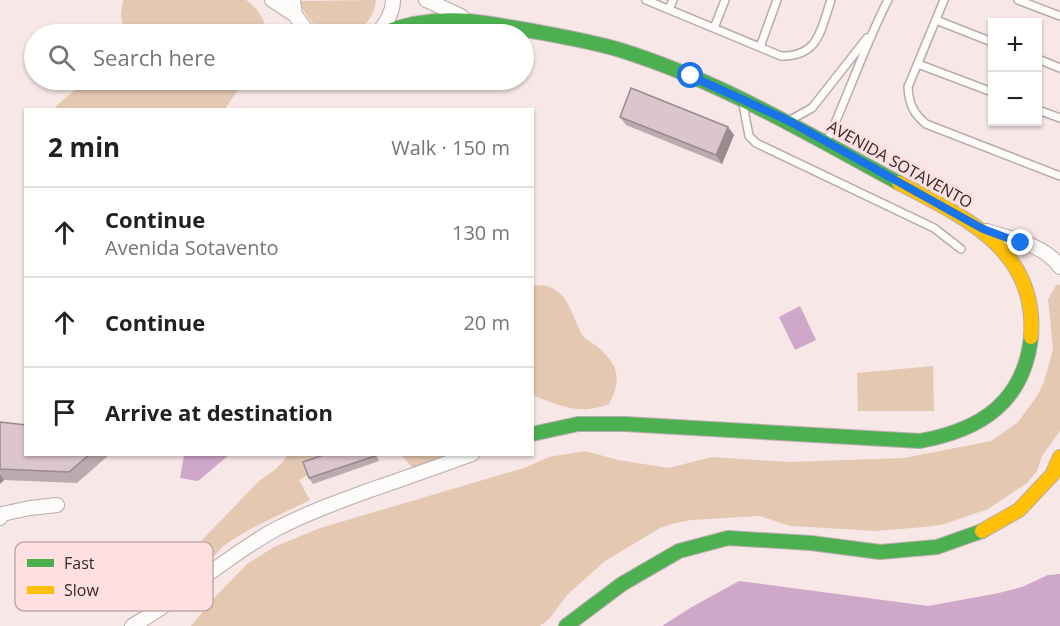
<!DOCTYPE html>
<meta charset="utf-8">
<style>
body{margin:0;font-family:"Open Sans",sans-serif;background:#f2f2f2;color:#202124}
.controls{position:absolute;right:18px;top:18px;display:grid;overflow:hidden;border-radius:0px;box-shadow:0 2px 4px #0004}
.controls button{width:54px;height:54px;display:grid;place-items:center;padding:0;border:0;border-bottom:2px solid #e0e0e0;background:#fff;color:#202124;font:30px sans-serif}
.stop{position:absolute;width:18px;height:18px;margin:-14px;border:4px solid #1a73e8;border-radius:50%;background:#fff}
.stop.end{background:#1a73e8;border-color:#fff;box-shadow:0 2px 6px #0008}
.list{margin:0;padding:0;list-style:none}
h2{display:flex;justify-content:space-between;align-items:center;height:78px;margin:0;padding:0 24px;font-size:26px}
h2 small{font-size:20px;font-weight:400;color:#757577}
.list li{display:grid;grid-template-columns:39px 1fr auto;gap:18px;align-items:center;box-sizing:border-box;height:90px;padding:0 24px;border-top:2px solid #e0e0e0}
.list b{display:block;font-size:22px;white-space:nowrap}
.list p{margin:0;font-size:20px;white-space:nowrap;color:#757577}
.list em{font-size:20px;font-style:normal;color:#757577}
.icon{flex:none;width:33px;height:33px;fill:none;stroke:currentColor;stroke-width:2;stroke-linecap:round;stroke-linejoin:round}
.map{position:relative;flex:none;width:1060px;height:626px;overflow:hidden}
.search{position:absolute;background:#fff;box-shadow:0 2px 4px #0004;left:24px;top:24px;width:510px;height:66px;display:flex;align-items:center;gap:15px;box-sizing:border-box;padding:0 21px;border-radius:33px;color:#757577;font-size:22px}
.panel{position:absolute;background:#fff;box-shadow:0 2px 4px #0004;left:24px;top:108px;width:510px;height:348px;border-radius:0px}
.map>svg:first-child{display:block}
</style>
<div class="map">
<svg width="1060" height="626" viewBox="0 0 1060 626">
<rect width="100%" height="100%" fill="#f7e7e7"/>
<path fill="#e4c8b2" d="M123 0H246C259 9 264 19 268 34H122L123 30 121 14Z
M376 0C371 45 313 47 300 1Z
M87 80H241L237 91 225 109H54C63 98 76 90 87 80Z
M1057 284 1060 285V431L1042 456 1037 471 1027 483 988 509 941 525 924 527 876 531 791 526 759 516 691 520 676 523 660 528 605 561 568 594 549 619 540 626H191L217 595 247 564 274 547 320 528 524 468 549 457 585 451 618 460 669 468 712 457 789 462 904 458 991 441 1018 422 1037 396 1044 382 1053 349 1048 299Z
M533 285C561 284 567 300 577 324 579 327 580 333 583 336 587 341 593 343 598 347 619 366 622 379 609 404 577 416 562 405 533 396Z
M933 366 934 411H858L857 373Z
M288 455H327L313 472 299 480 310 500 248 530 223 546 207 564 188 576 180 563 259 481 276 469Z
M401 455H446L429 467H412Z"/>
<path fill="#cea7c9" d="M800 306 816 340 795 350 779 317Z
M184 455V454L229 455 198 481 180 478Z
M1060 574V626H662L690 608 739 581 928 606 999 593 1022 587 1048 575Z"/>
<g fill="none" stroke-linecap="round" stroke-linejoin="round">
<defs>
<path id="lane" d="M646 0 781 56C819 57 821 29 831 0
M944 0 908 87C909 104 913 113 926 124L1060 176
M1018 0 1060 16
M669 9 673 0
M936 20 992 42
M714 28 725 0
M760 47 777 0
M1038 59 1060 68
M918 64 992 92
M743 104 749 136 756 143 934 228 961 249
M1038 110 1060 118
M792 119 812 108 867 38
M828 139C849 93 865 45 888 0"/>
<path id="street" d="M272 0 295 15
M293 0 295 15 309 34
M426 0 461 16
M377 34C385 25 393 14 393 0
M987 231C1012 239 1045 245 1060 267
M0 518 2 514 30 508 57 505
M132 626C183 597 225 557 276 529 307 513 340 501 373 489 406 478 439 466 472 454"/>
<path id="fast" d="M380 34C435 13 471 20 527 30 559 36 590 41 620 50 720 81 808 134 899 183
M532 434 578 424H624L920 441C981 430 1024 402 1031 337
M566 626 622 584 679 551 728 538 811 543 880 552 937 547 982 531"/>
<path id="slow" d="M899 183C964 217 1038 249 1031 337
M982 531 1019 510 1052 475 1060 457"/>
</defs>
<use href="#lane" stroke="#b8abab" stroke-width="10"/>
<use href="#street" stroke="#b8abab" stroke-width="16"/>
<use href="#fast" stroke="#b8abab" stroke-width="16"/>
<use href="#slow" stroke="#b8abab" stroke-width="16"/>
<use href="#lane" stroke="#fefbfb" stroke-width="7"/>
<use href="#street" stroke="#fefbfb" stroke-width="14"/>
<use href="#fast" stroke="#4caf50" stroke-width="14"/>
<use href="#slow" stroke="#ffc107" stroke-width="14"/>
</g>
<path fill="#bbaaaf" d="M620 117 728 127 734 135 722 164 626 125Z
M0 422 26 454H110L77 483 4 480 0 484Z
M376 454 379 461 313 484 309 478Z"/>
<path fill="#998b8f" d="M728 127 734 135 722 164 716 155Z
M0 474 4 480 0 484Z"/>
<path fill="#dac6cc" stroke="#998b8f" stroke-width="1.5" d="M631 88 728 127 716 155 620 117Z
M0 422 26 425V454H90L69 472 0 469Z
M326 454H374L375 456 309 478 303 462Z"/>
<g fill="none" stroke-linecap="round" stroke-linejoin="round">
<path stroke="#1a73e8" stroke-width="8" d="M691 76 789 121 983 229 1021 243"/>
</g>
<g text-anchor="middle" dominant-baseline="central" stroke-width="6" stroke-linejoin="round" paint-order="stroke">
<g font-size="16" fill="#352828" stroke="#fee0e0">
<text transform="translate(900 164) rotate(29)">AVENIDA SOTAVENTO</text>
</g>
</g>
<rect x="15" y="542" width="198" height="69" rx="9" fill="#fee0e0" stroke="#c2a9a9" stroke-width="1.5"/>
<rect x="27" y="559" width="27" height="8" fill="#4caf50"/>
<rect x="27" y="586" width="27" height="8" fill="#ffc107"/>
<g font-size="16" fill="#352828">
<text x="64" y="569">Fast</text>
<text x="64" y="596">Slow</text>
</g>
</svg>
<div class="controls">
<button>+</button>
<button>−</button>
</div>
<div class="stop" style="left:691px;top:76px"></div>
<div class="stop end" style="left:1021px;top:243px"></div>
<div class="search"><svg class="icon" aria-label="search" viewBox="0 0 24 24"><circle cx="10" cy="10" r="6"/><path d="M15 15l6 6"/></svg>Search here</div>
<section class="panel">
<h2>2 min<small>Walk · 150 m</small></h2>
<ul class="list">
<li><svg class="icon" aria-label="ahead" viewBox="0 0 24 24"><path d="M12 20V5M6 11l6-6 6 6"/></svg><div><b>Continue</b><p>Avenida Sotavento</p></div><em>130 m</em></li>
<li><svg class="icon" aria-label="ahead" viewBox="0 0 24 24"><path d="M12 20V5M6 11l6-6 6 6"/></svg><div><b>Continue</b></div><em>20 m</em></li>
<li><svg class="icon" aria-label="arrive" viewBox="0 0 24 24"><path d="M6 21V4h12l-3 4 3 4H6"/></svg><div><b>Arrive at destination</b></div></li>
</ul>
</section>
</div>
